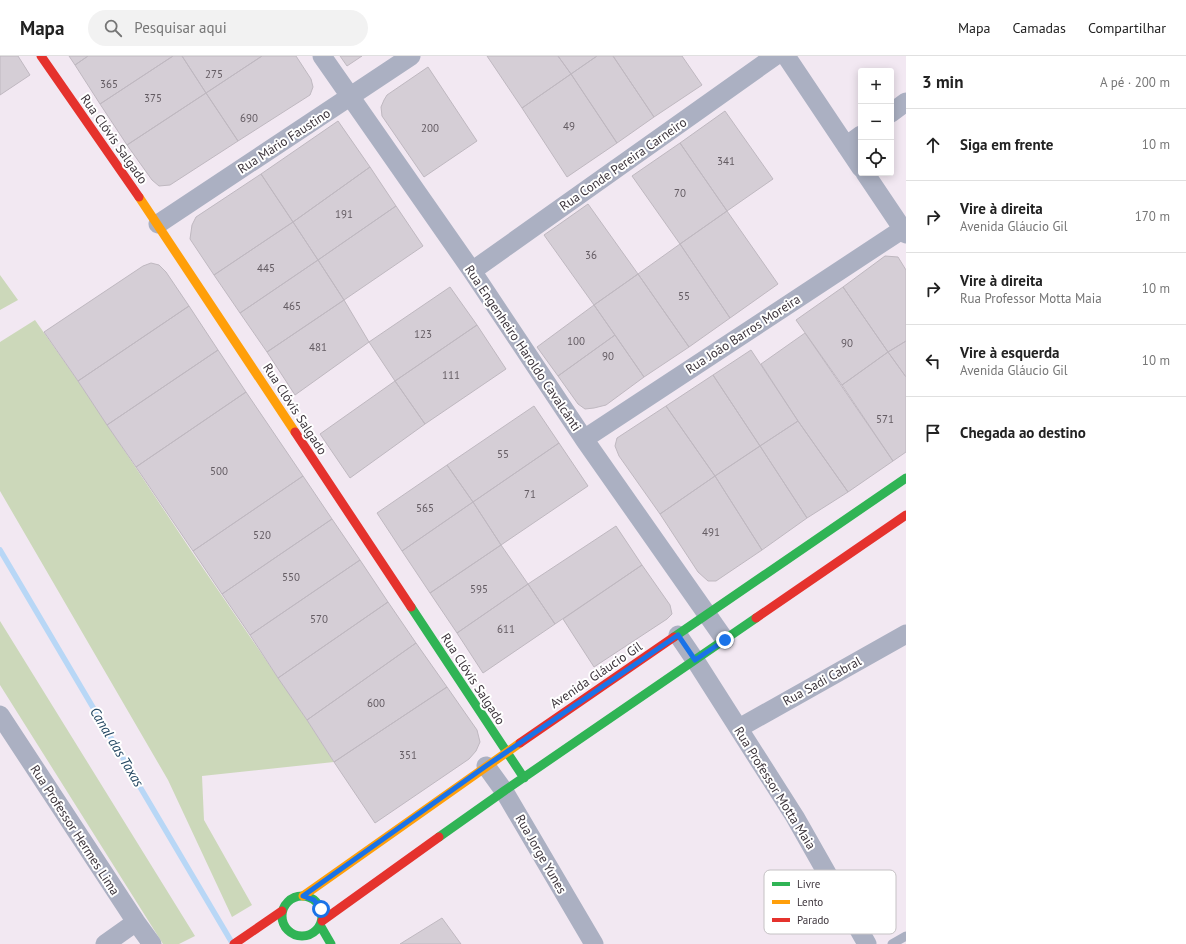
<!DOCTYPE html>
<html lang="pt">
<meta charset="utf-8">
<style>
body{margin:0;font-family:"PT Sans",sans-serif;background:#f2f2f2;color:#222}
.controls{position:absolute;right:12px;top:12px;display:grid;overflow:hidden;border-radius:4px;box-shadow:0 2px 10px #0003}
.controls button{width:36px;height:36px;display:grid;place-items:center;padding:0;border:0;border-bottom:1px solid #e0e0e0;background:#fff;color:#222;font:20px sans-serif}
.stop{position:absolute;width:12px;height:12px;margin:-9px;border:3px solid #1a73e8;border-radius:50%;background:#fff}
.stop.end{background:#1a73e8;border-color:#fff;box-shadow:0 1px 4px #0008}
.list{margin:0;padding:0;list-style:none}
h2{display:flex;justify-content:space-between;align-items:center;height:52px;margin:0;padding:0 16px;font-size:17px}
h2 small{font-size:13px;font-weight:400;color:#767676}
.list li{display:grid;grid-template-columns:26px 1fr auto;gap:12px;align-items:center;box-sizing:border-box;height:72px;padding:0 16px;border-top:1px solid #e0e0e0}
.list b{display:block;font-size:15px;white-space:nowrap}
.list p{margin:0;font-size:13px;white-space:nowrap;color:#767676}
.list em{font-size:13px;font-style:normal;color:#767676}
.icon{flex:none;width:22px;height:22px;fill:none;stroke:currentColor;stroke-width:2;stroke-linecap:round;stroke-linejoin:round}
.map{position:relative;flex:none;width:906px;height:888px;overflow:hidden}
header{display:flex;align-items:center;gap:24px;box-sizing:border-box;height:56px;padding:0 20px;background:#fff;border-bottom:1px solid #e0e0e0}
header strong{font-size:19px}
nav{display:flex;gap:22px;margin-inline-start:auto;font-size:14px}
.search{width:280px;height:36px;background:#f2f2f2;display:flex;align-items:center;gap:10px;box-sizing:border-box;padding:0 14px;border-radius:22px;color:#767676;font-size:15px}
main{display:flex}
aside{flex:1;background:#fff}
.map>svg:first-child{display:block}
</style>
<header>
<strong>Mapa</strong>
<div class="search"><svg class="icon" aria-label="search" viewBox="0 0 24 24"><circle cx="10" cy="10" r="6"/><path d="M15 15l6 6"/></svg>Pesquisar aqui</div>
<nav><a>Mapa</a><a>Camadas</a><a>Compartilhar</a></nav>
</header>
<main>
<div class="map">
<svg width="906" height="888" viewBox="0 0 906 888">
<rect width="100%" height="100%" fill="#f2e8f2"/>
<path fill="#ccd8ba" d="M0 219 18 244 0 254Z
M35 264 78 325 194 499 307 664 334 706 202 720 204 764 252 849 232 861 168 724 0 435V286Z
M0 565 195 880 179 888H163L0 629Z"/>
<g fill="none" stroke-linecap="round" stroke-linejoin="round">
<path stroke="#b8d7f6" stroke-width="5.5" d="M0 494 231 885"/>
</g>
<path fill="#d5ced6" stroke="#bfb8c0" d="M0 0H18L30 19 0 39Z
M69 0H88L75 9Z
M88 0H173L100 48 75 9Z
M173 0H182L206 37 127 89 100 48Z
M182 0H262L206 37Z
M262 0H296L311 23 313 31 310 39 238 85 206 37Z
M340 0H362L347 10Z
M487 0H558L571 18 522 52Z
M558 0H597L571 18Z
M597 0H613L654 61 617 87 571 18Z
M613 0H682L702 29 654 61Z
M428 11 477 85 424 121 382 60 381 51 384 44 387 39Z
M571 18 617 87 567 121 522 52Z
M206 37 238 85 170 129 159 130 152 124 127 89Z
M725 55 773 123 727 155 680 87Z
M338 65 370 111 293 166 261 118Z
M680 87 727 155 680 188 632 120Z
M370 111 396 150 318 204 293 166Z
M261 118 293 166 214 219 190 183 192 169 196 161Z
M588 148 638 218 594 249 544 179Z
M396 150 423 190 344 244 318 204Z
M727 155 778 228 730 262 680 188Z
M293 166 318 204 240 257 214 219Z
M680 188 730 262 689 291 638 218Z
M885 200 898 201 906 214V285L888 296 843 231Z
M318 204 344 244 267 296 240 257Z
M151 207 159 209 166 216 189 250 78 325 44 276 143 210Z
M638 218 689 291 644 321 594 249Z
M450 231 477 269 395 325 369 286Z
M843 231 888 296 842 329 796 264Z
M344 244 369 286 295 339 267 296Z
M594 249 615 279 558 320 537 291Z
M189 250 218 294 107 369 78 325Z
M477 269 506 313 425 368 395 325Z
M805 277 893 405 848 436 798 365 761 308Z
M615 279 644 321 606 349 594 352 585 353 578 348 558 320Z
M906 285V321L888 296Z
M218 294 246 336 136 411 107 369Z
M751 294 798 365 760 390 713 319Z
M888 296 906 321V396L893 405 842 329Z
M713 319 760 390 715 420 666 350Z
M395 325 425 368 350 422 320 378Z
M246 336 303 420 193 495 136 411Z
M534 350 559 387 473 446 447 409Z
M666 350 715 420 660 458 619 400 615 390 617 382Z
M798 365 848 436 807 462 760 390Z
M559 387 588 430 501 489 473 446Z
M760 390 807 462 762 494 715 420Z
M447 409 473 446 402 495 377 457Z
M303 420 332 463 222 538 193 495Z
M715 420 762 494 716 525H708L698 516 660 458Z
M473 446 501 489 430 537 402 495Z
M332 463 360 504 250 579 222 538Z
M616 470 642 509 555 568 528 528Z
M501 489 528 528 457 577 430 537Z
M360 504 388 546 278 622 250 579Z
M642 509 670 549 672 558 667 563 594 611 563 563Z
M528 528 555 568 483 617 457 577Z
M388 546 416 587 307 664 278 622Z
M416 587 447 631 334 706 307 664Z
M447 631 477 674 480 686 476 695 469 703 375 767 334 706Z
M442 862 461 888H400Z"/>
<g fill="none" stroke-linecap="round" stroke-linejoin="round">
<path stroke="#abb0c2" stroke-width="9" d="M892 888 906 880"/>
<path stroke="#abb0c2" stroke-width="19" d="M322 0 472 215 584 383 725 584
M786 0 861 112
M891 57 906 46
M846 90 861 79
M865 117 906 178
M158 168 411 0
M472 215 775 0
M584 383 903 173
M678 579 695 604 795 761 867 888
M0 659 136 866 152 888
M739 672 906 578
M486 710 504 735 594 888
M105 888 136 866"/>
<path stroke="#30b455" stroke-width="9" d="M411 551 524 722
M674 581 906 422
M439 781 504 735 756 562
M282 860a20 20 0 1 1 40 0a20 20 0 1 1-40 0Z
M320 869 331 888"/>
<path stroke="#ff9f0a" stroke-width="9" d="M139 141 295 376
M303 840 520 687"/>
<path stroke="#e5322d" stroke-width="9" d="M41 0 139 141
M295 376 411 551
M756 562 906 459
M520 687 674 581
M322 865 439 781
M234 888 282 855"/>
</g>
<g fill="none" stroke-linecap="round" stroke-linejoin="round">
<path stroke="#1a73e8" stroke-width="5" d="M321 853 314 844 303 840 486 710 678 579 695 604 725 584"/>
</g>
<g text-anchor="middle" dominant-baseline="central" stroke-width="4" stroke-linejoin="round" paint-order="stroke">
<g font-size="11" fill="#635b62">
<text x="214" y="18">275</text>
<text x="109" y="28">365</text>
<text x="153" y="42">375</text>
<text x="249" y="62">690</text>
<text x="569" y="70">49</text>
<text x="430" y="72">200</text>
<text x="726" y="105">341</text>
<text x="680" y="137">70</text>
<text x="344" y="158">191</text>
<text x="591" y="199">36</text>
<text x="266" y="212">445</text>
<text x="684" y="240">55</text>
<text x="292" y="250">465</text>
<text x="423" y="278">123</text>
<text x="576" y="285">100</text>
<text x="847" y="287">90</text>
<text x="318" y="291">481</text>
<text x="608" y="300">90</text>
<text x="451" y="319">111</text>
<text x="885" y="363">571</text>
<text x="503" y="398">55</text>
<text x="219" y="415">500</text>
<text x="530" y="438">71</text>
<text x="425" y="452">565</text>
<text x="711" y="476">491</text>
<text x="262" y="479">520</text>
<text x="291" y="521">550</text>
<text x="479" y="533">595</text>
<text x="319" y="563">570</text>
<text x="506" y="573">611</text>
<text x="376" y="647">600</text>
<text x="408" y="699">351</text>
</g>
<g font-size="13" fill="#3d353c" stroke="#fff">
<text transform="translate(114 83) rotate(55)">Rua Clóvis Salgado</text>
<text transform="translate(284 85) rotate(-33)">Rua Mário Faustino</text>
<text transform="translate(623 108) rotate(-35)">Rua Conde Pereira Carneiro</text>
<text transform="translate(743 278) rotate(-33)">Rua João Barros Moreira</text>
<text transform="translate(523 292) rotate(56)">Rua Engenheiro Haroldo Cavalcânti</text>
<text transform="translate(295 353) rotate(57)">Rua Clóvis Salgado</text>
<text transform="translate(596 619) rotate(-34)">Avenida Gláucio Gil</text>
<text transform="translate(473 623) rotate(57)">Rua Clóvis Salgado</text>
<text transform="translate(822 625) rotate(-29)">Rua Sadi Cabral</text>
<text transform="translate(775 732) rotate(58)">Rua Professor Motta Maia</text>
<text transform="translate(75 774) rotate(57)">Rua Professor Hermes Lima</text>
<text transform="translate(541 798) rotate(60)">Rua Jorge Yunes</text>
</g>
<g font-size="14" font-style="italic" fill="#224661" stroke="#fff">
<text transform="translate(117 691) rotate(59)">Canal das Taxas</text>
</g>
</g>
<rect x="764" y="814" width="132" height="64" rx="6" fill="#fff" stroke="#c5c2c4" stroke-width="1"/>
<rect x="772" y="826" width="18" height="4" fill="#30b455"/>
<rect x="772" y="844" width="18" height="4" fill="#ff9f0a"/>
<rect x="772" y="862" width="18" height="4" fill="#e5322d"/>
<g font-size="11" fill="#3d353c">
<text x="797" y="832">Livre</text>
<text x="797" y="850">Lento</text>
<text x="797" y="868">Parado</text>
</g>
</svg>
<div class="controls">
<button>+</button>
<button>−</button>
<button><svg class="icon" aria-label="locate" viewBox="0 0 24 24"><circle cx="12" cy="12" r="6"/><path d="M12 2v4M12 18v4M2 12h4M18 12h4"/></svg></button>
</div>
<div class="stop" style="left:321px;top:853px"></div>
<div class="stop end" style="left:725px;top:584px"></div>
</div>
<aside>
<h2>3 min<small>A pé · 200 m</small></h2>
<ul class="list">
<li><svg class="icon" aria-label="ahead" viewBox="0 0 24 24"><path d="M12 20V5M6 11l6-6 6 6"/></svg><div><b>Siga em frente</b></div><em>10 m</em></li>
<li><svg class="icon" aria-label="right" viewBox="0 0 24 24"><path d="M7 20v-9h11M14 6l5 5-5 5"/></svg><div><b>Vire à direita</b><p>Avenida Gláucio Gil</p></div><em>170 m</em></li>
<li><svg class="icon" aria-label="right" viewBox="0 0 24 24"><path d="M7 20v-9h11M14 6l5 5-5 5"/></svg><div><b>Vire à direita</b><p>Rua Professor Motta Maia</p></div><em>10 m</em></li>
<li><svg class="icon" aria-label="left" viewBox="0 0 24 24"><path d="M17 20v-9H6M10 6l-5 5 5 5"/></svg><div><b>Vire à esquerda</b><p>Avenida Gláucio Gil</p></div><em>10 m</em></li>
<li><svg class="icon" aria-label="arrive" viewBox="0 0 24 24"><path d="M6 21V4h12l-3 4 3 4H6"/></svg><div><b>Chegada ao destino</b></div></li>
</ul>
</aside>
</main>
